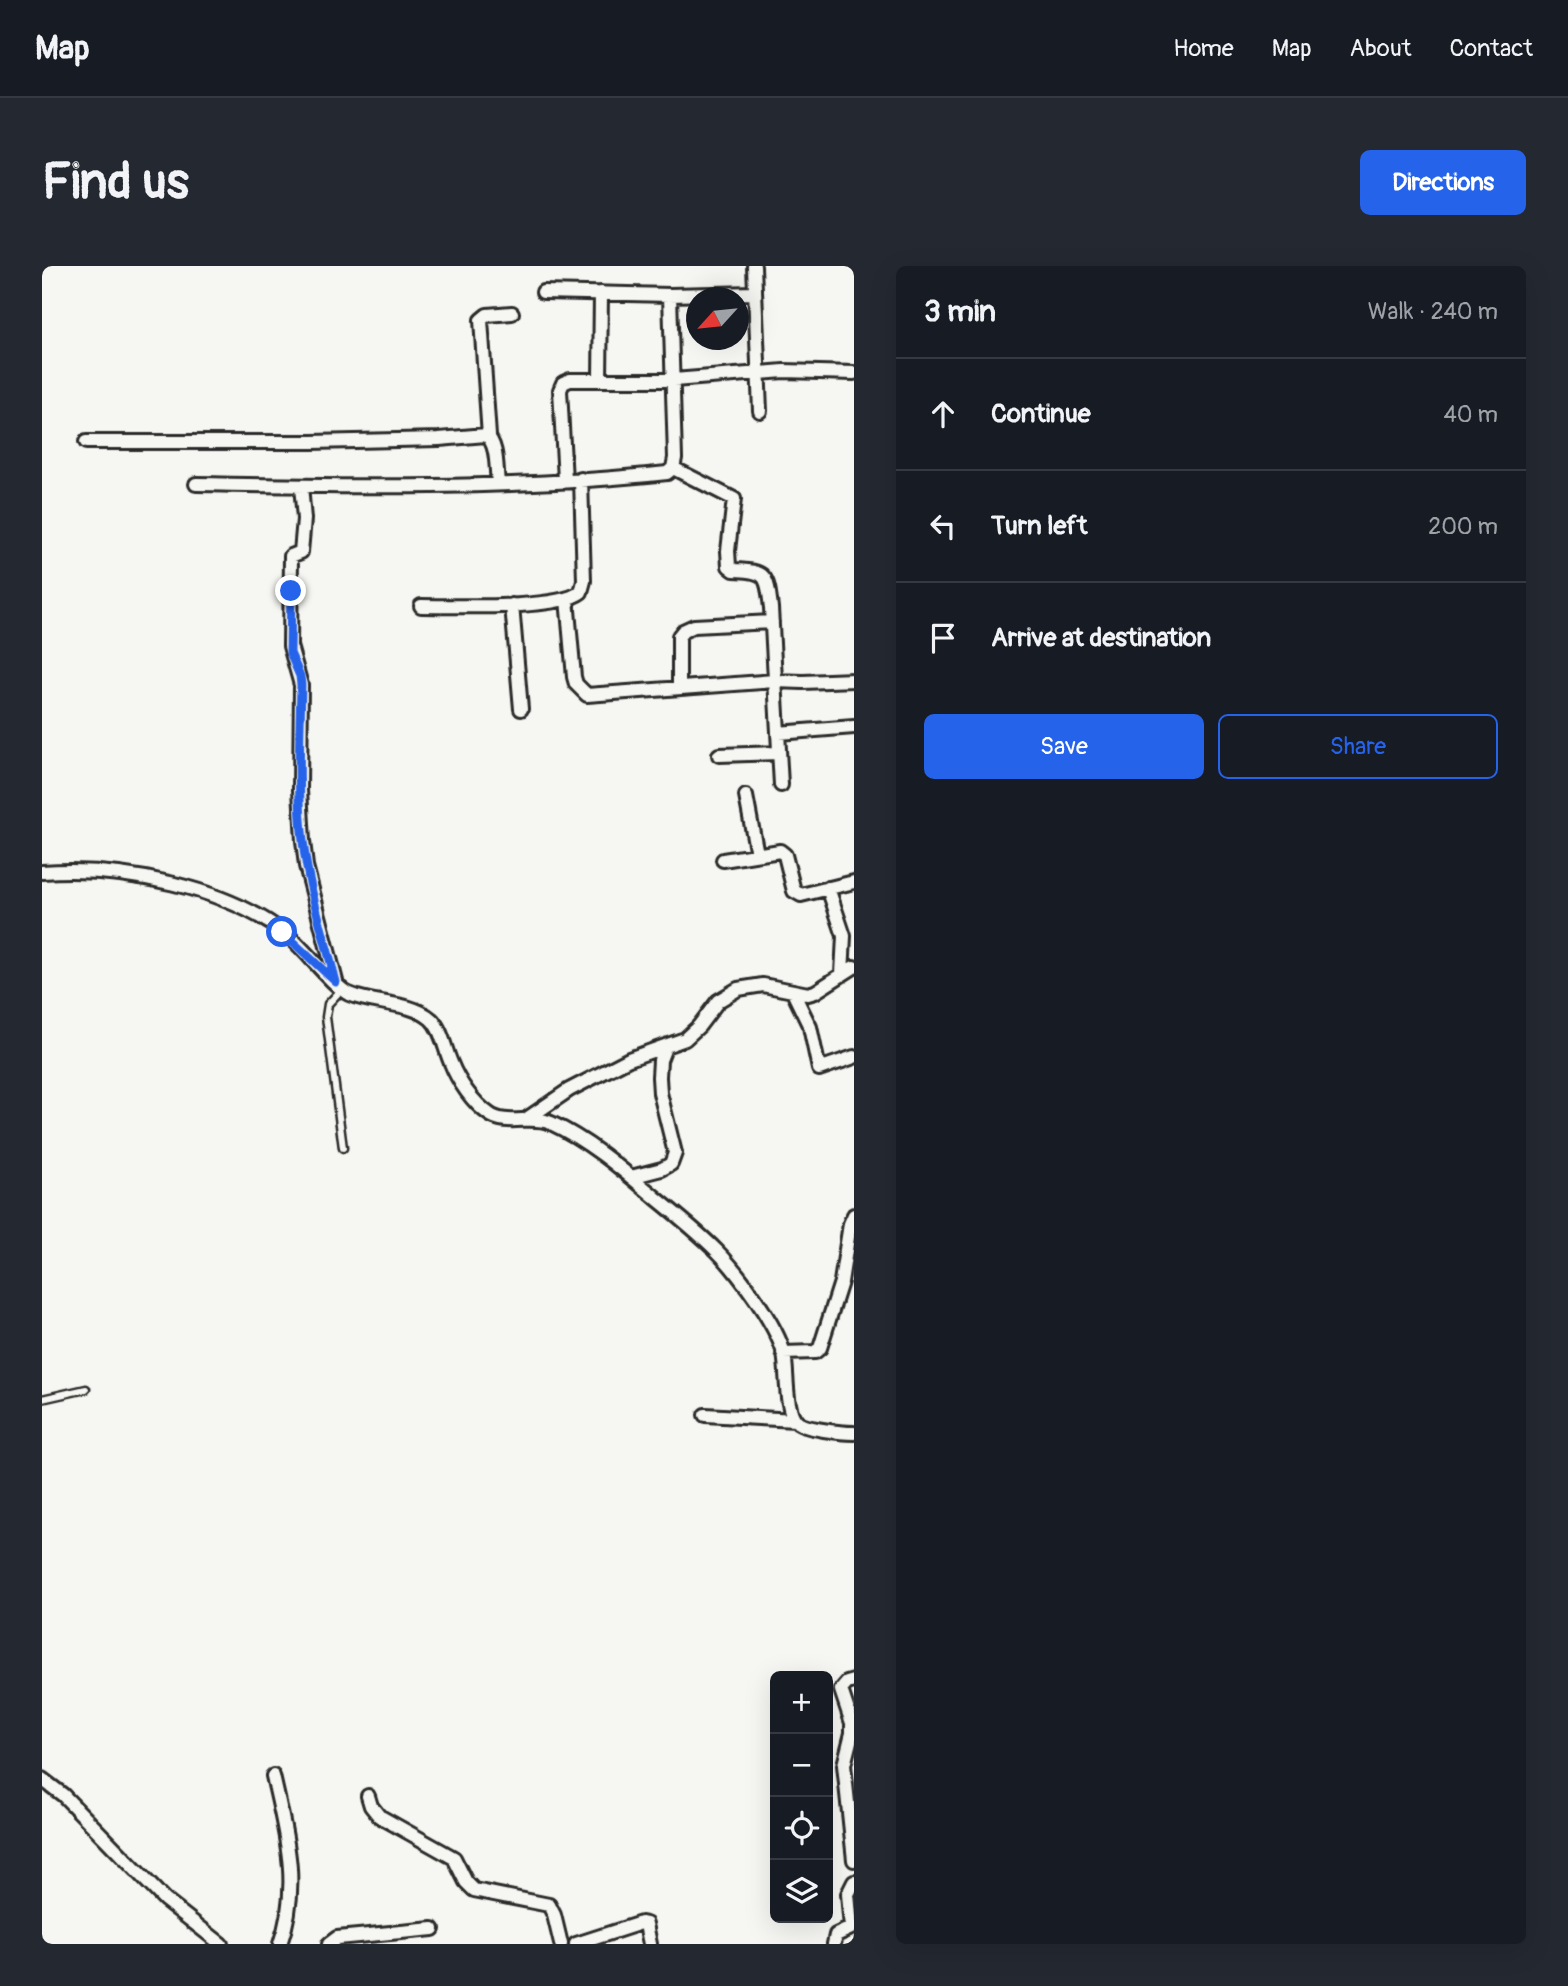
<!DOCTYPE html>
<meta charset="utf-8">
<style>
body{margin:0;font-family:Pangolin,sans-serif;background:#242831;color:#f1f3f6}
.controls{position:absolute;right:21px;bottom:21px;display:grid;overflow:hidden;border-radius:10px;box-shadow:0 7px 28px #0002}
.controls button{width:63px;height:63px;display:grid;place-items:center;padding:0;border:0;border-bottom:2px solid #363941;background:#171b24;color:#f1f3f6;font:35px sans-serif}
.compass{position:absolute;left:644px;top:21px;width:63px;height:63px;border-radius:50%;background:#171b24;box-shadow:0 7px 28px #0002;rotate:243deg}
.stop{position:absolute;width:21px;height:21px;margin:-16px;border:5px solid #2563eb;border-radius:50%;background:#fff}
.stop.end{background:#2563eb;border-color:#fff;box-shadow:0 2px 7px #0008}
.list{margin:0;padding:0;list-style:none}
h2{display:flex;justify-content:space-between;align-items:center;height:91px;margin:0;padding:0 28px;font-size:30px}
h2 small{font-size:23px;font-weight:400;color:#9ea1a6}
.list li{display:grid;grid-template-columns:46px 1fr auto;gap:21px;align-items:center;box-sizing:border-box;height:112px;padding:0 28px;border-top:2px solid #363941}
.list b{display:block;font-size:26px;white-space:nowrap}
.list em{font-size:23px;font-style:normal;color:#9ea1a6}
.actions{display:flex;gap:14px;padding:21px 28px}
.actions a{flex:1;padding:16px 0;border:2px solid #2563eb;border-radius:10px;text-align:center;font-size:24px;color:#2563eb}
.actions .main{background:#2563eb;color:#fff}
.icon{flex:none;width:38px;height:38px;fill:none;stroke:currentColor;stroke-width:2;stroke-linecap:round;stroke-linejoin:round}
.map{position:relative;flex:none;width:812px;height:1678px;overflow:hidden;border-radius:10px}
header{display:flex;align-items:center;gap:42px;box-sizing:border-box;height:98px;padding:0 35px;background:#171b24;border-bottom:2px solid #363941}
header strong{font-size:33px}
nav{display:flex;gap:38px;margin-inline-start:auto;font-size:24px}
.intro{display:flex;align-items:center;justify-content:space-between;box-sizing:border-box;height:168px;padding:0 42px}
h1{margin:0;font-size:49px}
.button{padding:18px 32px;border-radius:10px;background:#2563eb;color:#fff;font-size:24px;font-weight:700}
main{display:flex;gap:42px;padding:0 42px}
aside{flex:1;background:#171b24;border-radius:10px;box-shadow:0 7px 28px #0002}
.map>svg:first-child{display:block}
</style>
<header>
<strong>Map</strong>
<nav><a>Home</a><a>Map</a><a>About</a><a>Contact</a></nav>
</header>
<div class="intro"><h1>Find us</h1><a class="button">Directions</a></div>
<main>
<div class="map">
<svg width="812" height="1678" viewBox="0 0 812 1678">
<rect width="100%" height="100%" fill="#f6f6f2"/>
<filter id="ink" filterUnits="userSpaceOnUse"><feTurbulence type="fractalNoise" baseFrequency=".0143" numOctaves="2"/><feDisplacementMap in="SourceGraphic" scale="14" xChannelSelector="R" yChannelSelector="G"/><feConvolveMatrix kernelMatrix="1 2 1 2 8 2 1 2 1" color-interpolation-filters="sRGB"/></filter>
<g filter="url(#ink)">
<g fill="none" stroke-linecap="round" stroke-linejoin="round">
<defs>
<path id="lane" d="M300 723 286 738 284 751 301 882
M0 1133 44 1123"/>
<path id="street" d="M712 0 718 145
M501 26 628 29 713 27
M558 114 559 27
M447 170 439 54 445 49 470 47
M44 176H270L397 173 444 169C456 178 454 203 456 217
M631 202 692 233 686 285 687 300 692 304C725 305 725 309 729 342L739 519
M523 214 518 124 521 117 528 114H632L742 105 812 107
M154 218C310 221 469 224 625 207L631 202 633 192 628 29
M259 220 262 253 259 286 249 290 248 380 259 419 258 524 261 575 264 600 294 715
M525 333 532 411 534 418 545 429 733 415 761 416 812 414
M470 339 479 443
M379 340C412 340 516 344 539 326L542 315 539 213
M637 422V370L641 365 652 360 730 356
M736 467 812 461
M677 489 737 487
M704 530 715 588
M681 594 738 585 743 589 752 625 759 629 812 616
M0 606C79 600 187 621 249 672 264 685 293 722 307 728 332 739 368 735 389 753 400 763 403 784 409 797 416 815 431 837 447 848 464 861 490 848 509 857 548 875 582 905 614 932 635 949 656 966 675 985 696 1006 735 1059 742 1088 746 1106 742 1143 755 1156 762 1163 801 1167 812 1167
M786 622 802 670 800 708
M751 726 768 761 777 803 812 791
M486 852 527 824 587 793 643 773 657 760 676 735 696 723 721 719 766 728 773 726 812 701
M589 911 620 903 629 898 633 887 618 827 617 811 618 794 623 781
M741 1087 773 1086 778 1082 799 1016 808 958 812 949
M663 1149 753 1154
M812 1415 805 1417 799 1424 810 1457V1467L802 1499 812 1594
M231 1510C244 1568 259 1619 238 1678
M0 1513 21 1529 123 1634 179 1678
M326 1530 329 1540 337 1550 412 1592 424 1616 432 1624 507 1639 512 1649 519 1678
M287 1678 295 1672 391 1663
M534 1678 599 1657 604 1658 608 1678
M792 1678 794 1669 809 1662 806 1628 812 1616"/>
</defs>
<use href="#lane" stroke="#2b2b2b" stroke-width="11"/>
<use href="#street" stroke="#2b2b2b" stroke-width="18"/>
<use href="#lane" stroke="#f6f6f2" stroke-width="6"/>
<use href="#street" stroke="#f6f6f2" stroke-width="12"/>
</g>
</g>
<g fill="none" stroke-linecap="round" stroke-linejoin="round" filter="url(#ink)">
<path stroke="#2563eb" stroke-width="9" d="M240 666 294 716C282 669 266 622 261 575 255 523 258 471 259 419L258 410 248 387 249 325"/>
</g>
</svg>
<div class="controls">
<button>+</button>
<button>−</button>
<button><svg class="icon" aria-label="locate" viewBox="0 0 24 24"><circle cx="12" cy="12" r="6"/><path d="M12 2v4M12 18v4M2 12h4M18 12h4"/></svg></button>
<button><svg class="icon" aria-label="layers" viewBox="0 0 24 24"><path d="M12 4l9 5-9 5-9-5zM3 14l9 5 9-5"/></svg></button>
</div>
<svg class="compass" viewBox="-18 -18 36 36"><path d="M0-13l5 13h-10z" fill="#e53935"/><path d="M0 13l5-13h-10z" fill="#9ea1a6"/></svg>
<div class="stop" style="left:240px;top:666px"></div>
<div class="stop end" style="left:249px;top:325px"></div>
</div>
<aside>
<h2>3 min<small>Walk · 240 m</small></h2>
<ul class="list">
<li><svg class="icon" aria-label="ahead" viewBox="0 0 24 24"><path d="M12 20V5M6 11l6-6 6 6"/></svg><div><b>Continue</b></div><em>40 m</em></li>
<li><svg class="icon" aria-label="left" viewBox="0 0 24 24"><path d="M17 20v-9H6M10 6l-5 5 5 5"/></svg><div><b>Turn left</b></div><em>200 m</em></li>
<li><svg class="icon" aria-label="arrive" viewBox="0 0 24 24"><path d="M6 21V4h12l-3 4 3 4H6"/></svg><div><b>Arrive at destination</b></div></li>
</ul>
<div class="actions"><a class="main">Save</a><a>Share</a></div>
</aside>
</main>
